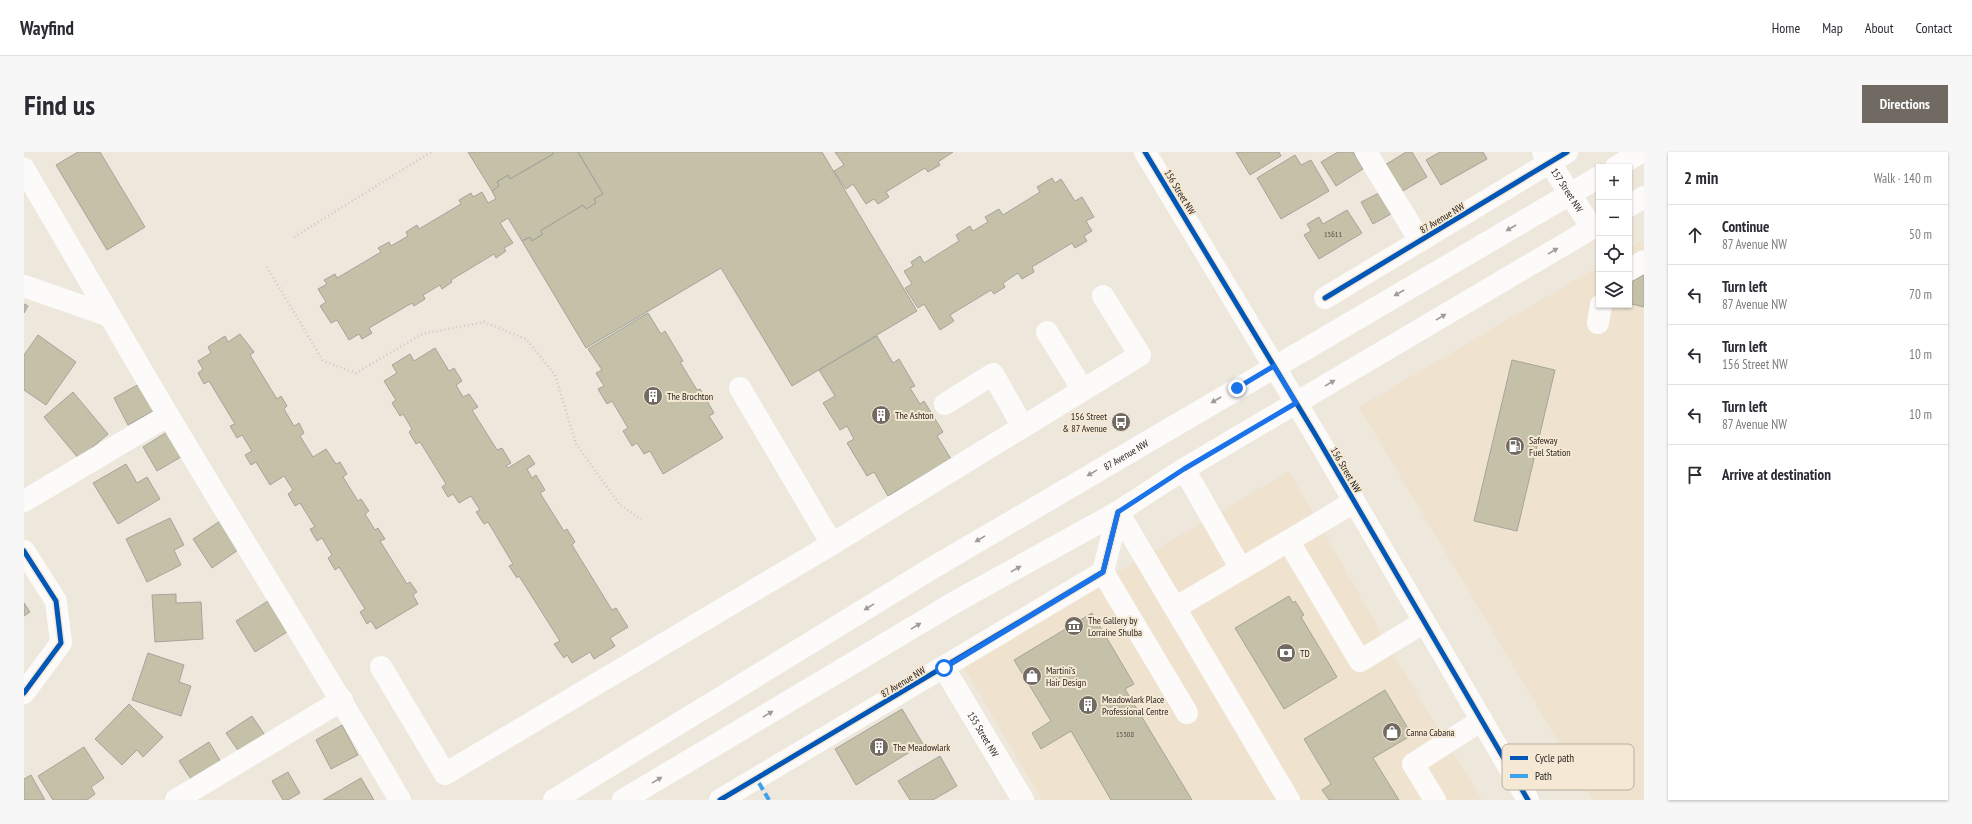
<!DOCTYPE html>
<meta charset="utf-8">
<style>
body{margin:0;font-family:"PT Sans Narrow",sans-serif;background:#f7f7f7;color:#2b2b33}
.controls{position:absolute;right:12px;top:12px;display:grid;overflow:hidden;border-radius:0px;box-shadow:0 1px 3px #0004}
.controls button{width:36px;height:36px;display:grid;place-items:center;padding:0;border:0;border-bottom:1px solid #e1e1e2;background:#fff;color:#2b2b33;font:20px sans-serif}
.stop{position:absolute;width:12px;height:12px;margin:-9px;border:3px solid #1a73e8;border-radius:50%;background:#fff}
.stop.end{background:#1a73e8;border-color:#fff;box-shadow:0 1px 4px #0008}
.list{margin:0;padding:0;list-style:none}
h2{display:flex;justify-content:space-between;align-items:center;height:52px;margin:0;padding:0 16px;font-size:17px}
h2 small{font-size:13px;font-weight:400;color:#7c7c81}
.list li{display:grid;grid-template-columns:26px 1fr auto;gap:12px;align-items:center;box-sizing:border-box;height:60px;padding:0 16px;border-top:1px solid #e1e1e2}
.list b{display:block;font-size:15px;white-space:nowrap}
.list p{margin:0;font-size:13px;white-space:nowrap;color:#7c7c81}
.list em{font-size:13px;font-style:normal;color:#7c7c81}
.icon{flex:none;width:22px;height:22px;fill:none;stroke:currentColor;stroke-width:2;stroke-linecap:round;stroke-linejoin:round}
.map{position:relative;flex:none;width:1620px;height:648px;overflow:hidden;border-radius:0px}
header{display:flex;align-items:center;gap:24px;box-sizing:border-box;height:56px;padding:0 20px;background:#fff;border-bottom:1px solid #e1e1e2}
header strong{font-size:19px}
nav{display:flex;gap:22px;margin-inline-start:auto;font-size:14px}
.intro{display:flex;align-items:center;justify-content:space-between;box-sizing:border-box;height:96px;padding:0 24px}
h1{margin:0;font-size:28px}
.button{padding:10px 18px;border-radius:0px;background:#706a62;color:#fff;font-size:14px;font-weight:700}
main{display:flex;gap:24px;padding:0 24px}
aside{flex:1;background:#fff;border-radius:0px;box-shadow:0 1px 3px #0004}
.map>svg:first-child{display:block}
</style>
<header>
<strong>Wayfind</strong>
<nav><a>Home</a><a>Map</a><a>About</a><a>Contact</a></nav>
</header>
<div class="intro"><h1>Find us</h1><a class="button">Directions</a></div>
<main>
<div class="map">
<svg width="1620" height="648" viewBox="0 0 1620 648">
<rect width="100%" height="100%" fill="#eee7dc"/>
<path fill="#efe3cf" d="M1620 88V648H1569L1335 255 1575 114V153H1605V97Z
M1265 319 1372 507 1458 648H1018L938 512Z"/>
<path fill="#c5c0a8" stroke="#a6a39b" d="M54 0H76L121 75 83 98 32 13Z
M444 0H528L529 2 486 27 484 23 473 30 475 34 468 39Z
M528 0H554L579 42 570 47 572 51 562 57 559 53 516 79 519 82 508 89 506 85 498 89 484 66 476 71 489 91 480 96 482 99 472 106 470 102 427 128 428 130 418 137 416 133 399 143 401 147 390 154 388 151 345 176 348 181 338 187 335 182 325 188 313 168 307 171 296 154 302 150 294 137 303 132 300 128 311 122 313 126 357 100 354 96 365 90 367 94 384 84 382 80 393 73 395 77 437 52 435 48 447 41 449 45 458 40 464 51 472 47 468 39 475 34 473 30 484 23 486 27 529 2Z
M554 0H798L893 159 768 234 697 116 562 196 498 89 506 85 508 89 519 82 516 79 559 53 562 57 572 51 570 47 579 42Z
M811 0H929L914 10 916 13 904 20 901 16 862 40 865 45 854 52 850 47 842 52 829 32 822 37 810 19 820 13Z
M1212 0H1255L1257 4 1226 23Z
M1314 0H1329L1339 17 1312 34 1297 10Z
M1382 0H1388L1403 25 1377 40 1361 13Z
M1416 0H1459L1463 7 1417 33 1402 8Z
M1271 3 1277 13 1287 8 1305 39 1257 67 1233 26Z
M1028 26 1031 31 1037 27 1051 49 1058 45 1070 65 1062 69 1068 79 1060 84 1063 89 1051 96 1048 91 1008 115 1010 120 998 127 994 121 979 131 981 135 970 142 967 138 926 163 930 169 916 178 900 152 894 156 881 136 888 132 880 119 889 114 887 110 896 104 900 111 935 89 932 83 946 74 949 79 964 70 961 65 975 57 979 63 1016 40 1013 35Z
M1355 41 1367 62 1349 72 1337 50Z
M1323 58 1338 81 1295 107 1280 83 1287 79 1283 72 1295 65 1299 72Z
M1620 123V155L1608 152 1605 146V131Z
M0 152 4 154 0 161Z
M624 161 637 182 641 179 659 209 656 210 673 238 676 237 690 261 685 264 699 286 639 322 626 299 620 302 613 291 608 294 599 279 604 276 588 249 583 252 574 237 580 234 572 221 578 218 564 197Z
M216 182 230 200 226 203 253 247 257 244 263 254 260 257 270 274 275 271 280 281 276 284 289 305 302 297 312 312 316 310 323 322 319 325 334 349 337 347 345 359 341 362 351 378 354 376 361 387 356 389 383 432 386 430 393 440 389 443 394 452 352 477 347 469 343 472 336 460 341 457 315 415 311 418 304 406 308 403 298 386 293 389 286 377 291 375 276 351 271 354 264 342 269 338 260 324 246 333 232 310 227 313 221 303 228 299 218 283 213 286 206 274 211 272 185 229 180 232 174 221 179 217 174 209 187 201 184 195 201 184 204 190Z
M14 183 52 210 22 253 0 238V203Z
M853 184 869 211 875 207 891 234 886 236 896 252 900 249 919 280 913 284 927 307 864 344 850 320 843 324 823 291 830 287 823 274 816 278 799 251 811 244 795 218Z
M411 196 425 219 430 216 438 229 432 233 439 245 445 242 454 255 448 258 473 298 478 296 487 311 482 314 484 316 505 303 511 312 503 317 508 326 512 323 521 338 516 341 540 379 543 377 551 390 548 393 588 458 592 456 604 475 586 486 591 494 570 507 566 500 548 511 543 503 540 506 530 492 536 489 495 424 493 426 485 414 489 412 464 370 460 372 452 360 456 358 447 344 435 351 429 342 424 345 418 335 422 332 396 290 392 292 385 280 388 277 379 262 376 264 368 251 372 248 360 229 373 221 368 213 386 202 390 209Z
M1488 208 1531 218 1493 379 1450 369Z
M117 231 131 258 104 273 90 246Z
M49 240 84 282 55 307 20 265Z
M143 280 157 305 133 319 119 295Z
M102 312 113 331 123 325 136 347 94 372 69 331Z
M146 366 160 393 150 398 157 413 123 430 102 387Z
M196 369 214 398 188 416 169 387Z
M152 442V451L177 450 179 487 131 490 128 443Z
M1265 444 1269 451 1271 449 1280 463 1277 465 1313 525 1260 557 1211 476Z
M244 449 263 480 231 500 212 469Z
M0 451 6 460 0 464Z
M1068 461 1110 532 1101 537 1168 648H1087L1047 579 1017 597 1008 581 1027 569 990 508Z
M124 501 160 513 155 530 167 534 157 564 108 548Z
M1361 538 1388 583 1349 606 1375 648H1305L1298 638 1307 632 1280 587Z
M105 552 139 585 119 605 113 598 98 613 71 587Z
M878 557 899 592 832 633 811 597Z
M228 564 243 586 218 604 202 581Z
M318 573 334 603 307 617 292 588Z
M185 590 200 615 171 633 155 609Z
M60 595 80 626 67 635 71 642 63 648H29L14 624Z
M916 604 933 634 909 648H886L874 629Z
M264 620 276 641 264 648H259L248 629Z
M7 623 21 648H0V627Z
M337 626 350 648H299Z"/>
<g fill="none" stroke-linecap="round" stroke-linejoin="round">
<path stroke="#ccc9c6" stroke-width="2.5" stroke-dasharray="1 3" stroke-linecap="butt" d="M270 85 407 0
M243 115 299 209 332 221 398 182 460 170 502 187 531 223 552 292 596 353 617 367"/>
<g stroke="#fcfbfa" stroke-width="22">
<path d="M1121 0 1291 282 1504 648"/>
<path d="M1342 0 1396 89"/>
<path id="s1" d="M1519 0 1568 76"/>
<path d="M0 17 86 164"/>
<path d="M1605 118 1620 109"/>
<path d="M0 134 86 164C179 327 281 485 376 648"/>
<path d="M1301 146 1543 0"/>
<path d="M1574 171 1577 153"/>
<path d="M1023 180 1059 238"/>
<path d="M716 236 808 392"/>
<path d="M921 252 969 222 999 275"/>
<path d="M1160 317 1217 417 1330 350"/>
<path d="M0 349 143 264"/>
<path d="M1094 360 1265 648"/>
<path d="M1265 390 1336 509 1400 470"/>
<path d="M0 399 32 449 37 491 0 541"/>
<path d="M1079 420 1163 561"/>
<path d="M1151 456 1217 417"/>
<path d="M357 515 421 622 808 392 1116 203 1079 144"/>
<path id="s2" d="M920 516 999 648"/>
<path d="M152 648 318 548"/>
<path d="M696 648 1079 420 1094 360"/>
<path d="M1411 648 1389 612 1458 568"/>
</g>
<g stroke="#fcfbfa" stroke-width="22">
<path d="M1592 15 1617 0"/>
<path d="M1605 54 1620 45"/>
<path id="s3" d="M530 648 910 415 1575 25"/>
<path d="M599 648 933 449 1094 360 1160 317 1575 72"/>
</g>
<path stroke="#3ea2ea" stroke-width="4" stroke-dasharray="8 4" stroke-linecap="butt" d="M735 631 745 648"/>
<defs>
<path id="cycleway" d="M1121 0 1291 282 1504 648
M1301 146 1543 0
M0 399 32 449 37 491 0 541
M696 648 1079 420 1094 360"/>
</defs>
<use href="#cycleway" stroke="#f5e8d5" stroke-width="8"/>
<use href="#cycleway" stroke="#0057b8" stroke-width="5"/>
</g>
<defs><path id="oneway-solid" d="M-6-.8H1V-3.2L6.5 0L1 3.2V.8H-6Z"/></defs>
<g fill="#9e9c98">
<use href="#oneway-solid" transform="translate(1487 76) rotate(150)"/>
<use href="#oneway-solid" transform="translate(1529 99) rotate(-31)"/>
<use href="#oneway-solid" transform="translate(1375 141) rotate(150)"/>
<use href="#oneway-solid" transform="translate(1417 165) rotate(-31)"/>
<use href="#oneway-solid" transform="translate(1306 231) rotate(-31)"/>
<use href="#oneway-solid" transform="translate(1192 248) rotate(150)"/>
<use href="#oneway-solid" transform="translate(1068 321) rotate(149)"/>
<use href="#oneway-solid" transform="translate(956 387) rotate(149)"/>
<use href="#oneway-solid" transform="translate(992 417) rotate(-29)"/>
<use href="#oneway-solid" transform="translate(845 455) rotate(148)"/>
<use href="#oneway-solid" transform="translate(892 474) rotate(-31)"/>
<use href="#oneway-solid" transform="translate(744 562) rotate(-31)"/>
<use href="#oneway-solid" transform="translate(633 628) rotate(-31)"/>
</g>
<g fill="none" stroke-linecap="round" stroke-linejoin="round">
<path stroke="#1a73e8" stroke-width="5" d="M920 516 1079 420 1094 360 1160 317 1272 251 1250 214 1213 236"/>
</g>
<defs>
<symbol id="building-disc" viewBox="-11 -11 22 22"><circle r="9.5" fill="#706a62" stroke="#f5e8d5"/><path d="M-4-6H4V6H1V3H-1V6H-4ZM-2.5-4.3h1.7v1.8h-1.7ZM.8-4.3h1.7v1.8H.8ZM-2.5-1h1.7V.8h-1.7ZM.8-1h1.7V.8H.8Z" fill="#fff"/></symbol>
<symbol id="bus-disc" viewBox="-11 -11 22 22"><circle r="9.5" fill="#706a62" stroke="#f5e8d5"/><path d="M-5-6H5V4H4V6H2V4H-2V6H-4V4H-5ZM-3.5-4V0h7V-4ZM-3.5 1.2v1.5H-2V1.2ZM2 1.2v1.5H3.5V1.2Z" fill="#fff"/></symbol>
<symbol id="fuel-disc" viewBox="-11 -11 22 22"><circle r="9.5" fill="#706a62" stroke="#f5e8d5"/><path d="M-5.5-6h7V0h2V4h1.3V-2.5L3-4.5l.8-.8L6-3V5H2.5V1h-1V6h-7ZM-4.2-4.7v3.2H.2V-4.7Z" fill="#fff"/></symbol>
<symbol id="museum-disc" viewBox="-11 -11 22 22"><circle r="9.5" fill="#706a62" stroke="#f5e8d5"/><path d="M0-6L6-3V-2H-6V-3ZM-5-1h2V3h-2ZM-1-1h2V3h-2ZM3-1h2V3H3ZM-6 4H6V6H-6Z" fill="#fff"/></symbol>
<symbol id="bank-disc" viewBox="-11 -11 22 22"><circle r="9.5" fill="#706a62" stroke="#f5e8d5"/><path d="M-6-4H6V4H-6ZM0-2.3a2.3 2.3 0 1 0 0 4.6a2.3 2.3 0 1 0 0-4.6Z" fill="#fff"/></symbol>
<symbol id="shop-disc" viewBox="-11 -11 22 22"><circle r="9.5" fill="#706a62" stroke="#f5e8d5"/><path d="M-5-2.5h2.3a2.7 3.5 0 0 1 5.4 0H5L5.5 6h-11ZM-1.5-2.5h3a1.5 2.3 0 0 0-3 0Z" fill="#fff"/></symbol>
</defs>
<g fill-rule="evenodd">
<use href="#building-disc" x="618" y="233" width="22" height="22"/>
<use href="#building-disc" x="846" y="252" width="22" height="22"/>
<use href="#bus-disc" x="1086" y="259" width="22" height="22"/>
<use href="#fuel-disc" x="1480" y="283" width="22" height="22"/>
<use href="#museum-disc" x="1039" y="463" width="22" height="22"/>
<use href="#bank-disc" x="1251" y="490" width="22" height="22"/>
<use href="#shop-disc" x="997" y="513" width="22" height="22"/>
<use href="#building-disc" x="1053" y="542" width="22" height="22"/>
<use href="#shop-disc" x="1357" y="569" width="22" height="22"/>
<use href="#building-disc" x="844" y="584" width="22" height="22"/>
</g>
<g text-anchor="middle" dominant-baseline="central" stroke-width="4" stroke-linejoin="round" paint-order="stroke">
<g font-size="8" fill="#524d42">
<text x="1309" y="82">15611</text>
<text x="1101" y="582">15508</text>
</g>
<g font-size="10" fill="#2c2720" stroke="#f5e8d5">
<text stroke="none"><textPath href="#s1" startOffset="45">157 Street NW</textPath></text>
<text transform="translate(1156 40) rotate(59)">156 Street NW</text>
<text transform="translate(1418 66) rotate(-31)">87 Avenue NW</text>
<text stroke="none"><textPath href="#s3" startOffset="668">87 Avenue NW</textPath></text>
<text transform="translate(1322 318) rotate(60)">156 Street NW</text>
<text transform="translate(879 530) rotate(-31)">87 Avenue NW</text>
<text stroke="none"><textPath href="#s2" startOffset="77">155 Street NW</textPath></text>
</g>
<g font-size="10" fill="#2c2720" stroke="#f5e8d5" text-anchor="start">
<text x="643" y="244">The Brochton</text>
<text x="871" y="263">The Ashton</text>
<text x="1083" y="264" text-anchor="end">156 Street<tspan x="1083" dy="12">&amp; 87 Avenue</tspan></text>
<text x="1505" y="288">Safeway<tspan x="1505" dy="12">Fuel Station</tspan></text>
<text x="1064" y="468">The Gallery by<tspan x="1064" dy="12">Lorraine Shulba</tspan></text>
<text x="1276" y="501">TD</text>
<text x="1022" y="518">Martini's<tspan x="1022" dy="12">Hair Design</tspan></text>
<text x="1078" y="547">Meadowlark Place<tspan x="1078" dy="12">Professional Centre</tspan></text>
<text x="1382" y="580">Canna Cabana</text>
<text x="869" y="595">The Meadowlark</text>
</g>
</g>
<rect x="1478" y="592" width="132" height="46" rx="6" fill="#f5e8d5" stroke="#b9ae9f" stroke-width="1"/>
<rect x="1486" y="604" width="18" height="4" fill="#0057b8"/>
<rect x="1486" y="622" width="18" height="4" fill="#3ea2ea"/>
<g font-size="11" fill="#2c2720">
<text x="1511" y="610">Cycle path</text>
<text x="1511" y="628">Path</text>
</g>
</svg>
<div class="controls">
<button>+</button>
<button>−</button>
<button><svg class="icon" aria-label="locate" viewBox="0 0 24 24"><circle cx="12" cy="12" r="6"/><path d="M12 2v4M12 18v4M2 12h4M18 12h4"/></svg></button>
<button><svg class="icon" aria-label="layers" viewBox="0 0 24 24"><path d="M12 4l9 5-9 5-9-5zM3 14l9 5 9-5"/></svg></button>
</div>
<div class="stop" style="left:920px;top:516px"></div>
<div class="stop end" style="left:1213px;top:236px"></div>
</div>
<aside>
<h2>2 min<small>Walk · 140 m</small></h2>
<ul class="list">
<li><svg class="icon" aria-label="ahead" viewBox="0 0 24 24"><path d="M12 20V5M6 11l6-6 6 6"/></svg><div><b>Continue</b><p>87 Avenue NW</p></div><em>50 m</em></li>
<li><svg class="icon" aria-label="left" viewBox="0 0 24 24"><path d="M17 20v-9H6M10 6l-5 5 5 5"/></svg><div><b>Turn left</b><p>87 Avenue NW</p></div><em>70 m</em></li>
<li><svg class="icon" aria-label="left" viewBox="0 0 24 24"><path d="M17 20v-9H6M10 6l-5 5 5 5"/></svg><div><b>Turn left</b><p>156 Street NW</p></div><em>10 m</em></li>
<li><svg class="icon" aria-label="left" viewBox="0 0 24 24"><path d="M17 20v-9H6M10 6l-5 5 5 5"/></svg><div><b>Turn left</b><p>87 Avenue NW</p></div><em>10 m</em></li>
<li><svg class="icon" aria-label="arrive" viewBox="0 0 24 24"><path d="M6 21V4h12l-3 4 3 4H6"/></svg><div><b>Arrive at destination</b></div></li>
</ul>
</aside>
</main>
